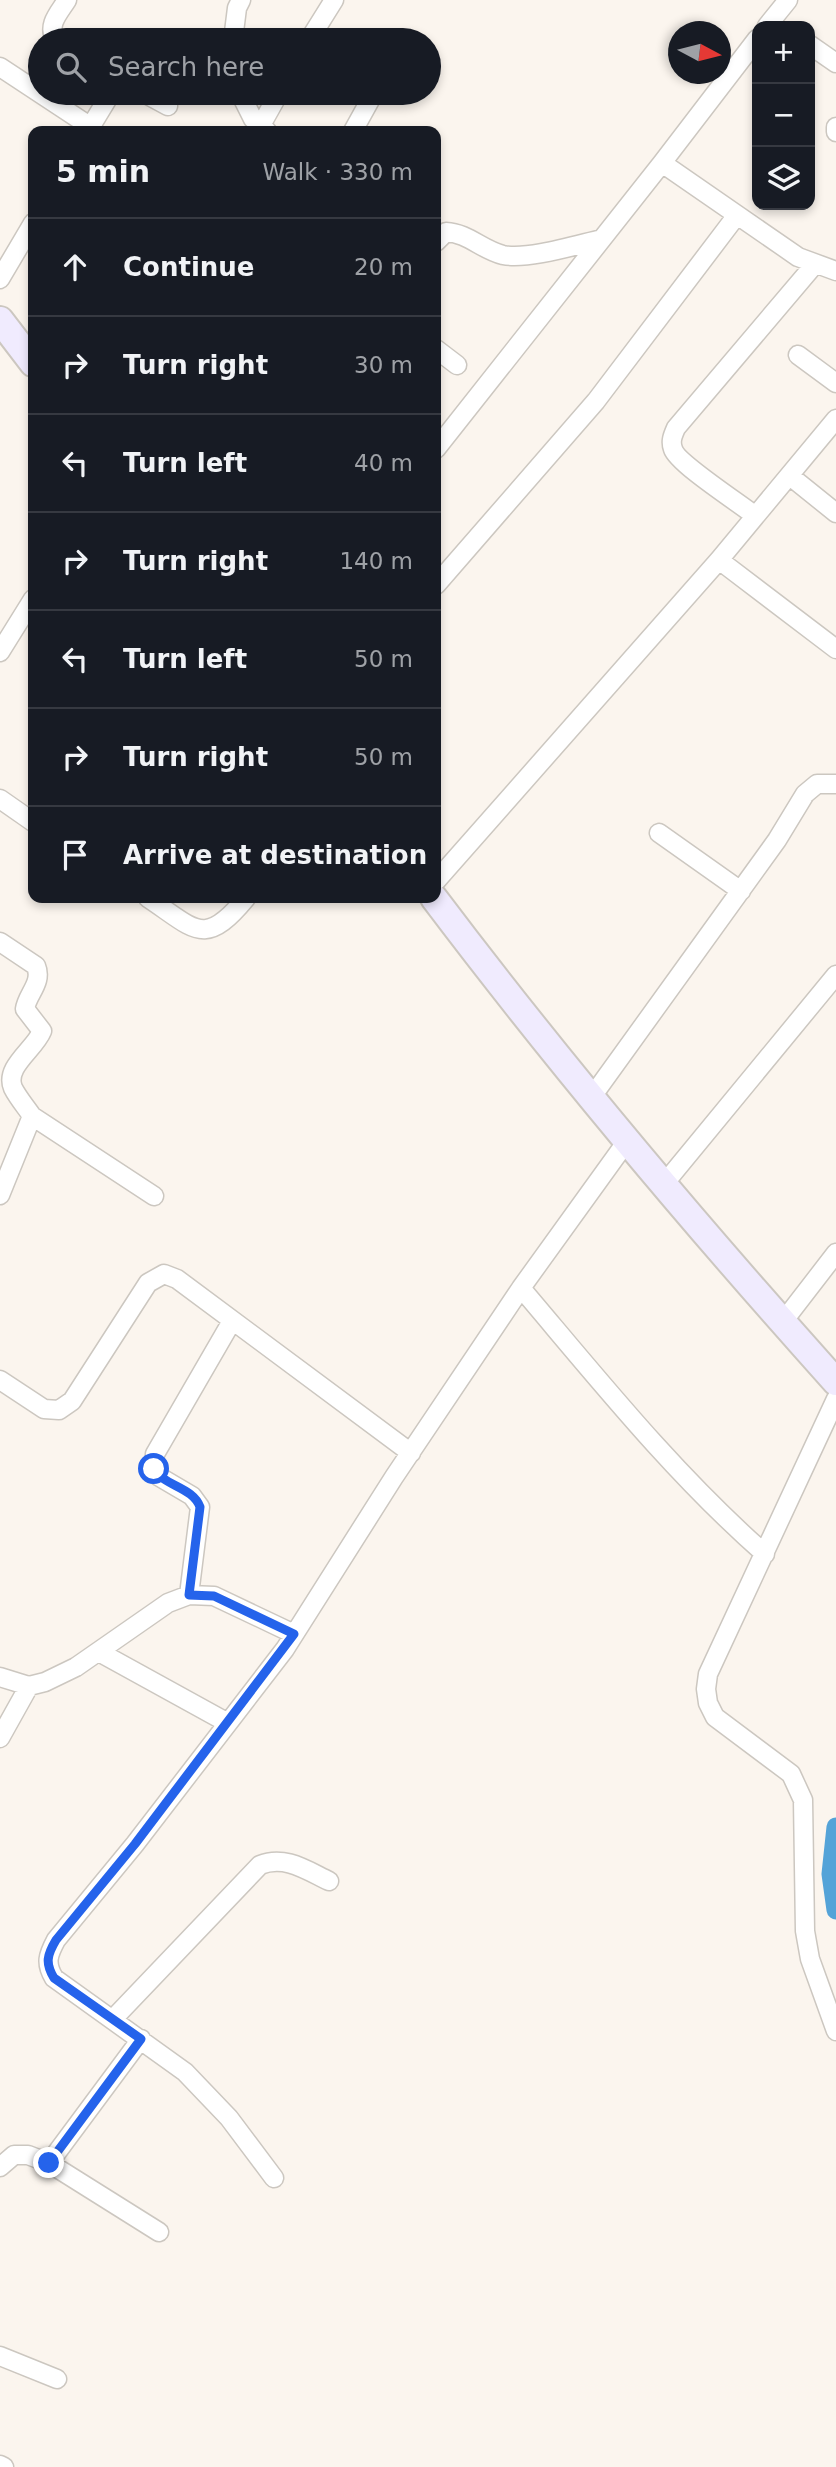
<!DOCTYPE html>
<meta charset="utf-8">
<style>
body{margin:0;font-family:"DejaVu Sans",sans-serif;background:#242831;color:#f1f3f6}
.controls{position:absolute;right:21px;top:21px;display:grid;overflow:hidden;border-radius:14px;box-shadow:0 4px 10px #0003}
.controls button{width:63px;height:63px;display:grid;place-items:center;padding:0;border:0;border-bottom:2px solid #363941;background:#171b24;color:#f1f3f6;font:35px sans-serif}
.compass{position:absolute;left:668px;top:21px;width:63px;height:63px;border-radius:50%;background:#171b24;box-shadow:0 4px 10px #0003;rotate:97deg}
.stop{position:absolute;width:21px;height:21px;margin:-16px;border:5px solid #2563eb;border-radius:50%;background:#fff}
.stop.end{background:#2563eb;border-color:#fff;box-shadow:0 2px 7px #0008}
.list{margin:0;padding:0;list-style:none}
h2{display:flex;justify-content:space-between;align-items:center;height:91px;margin:0;padding:0 28px;font-size:30px}
h2 small{font-size:23px;font-weight:400;color:#9ea1a6}
.list li{display:grid;grid-template-columns:46px 1fr auto;gap:21px;align-items:center;box-sizing:border-box;height:98px;padding:0 28px;border-top:2px solid #363941}
.list b{display:block;font-size:26px;white-space:nowrap}
.list em{font-size:23px;font-style:normal;color:#9ea1a6}
.icon{flex:none;width:38px;height:38px;fill:none;stroke:currentColor;stroke-width:2;stroke-linecap:round;stroke-linejoin:round}
.map{position:relative;flex:none;width:836px;height:2467px;overflow:hidden}
.search{position:absolute;background:#171b24;box-shadow:0 4px 10px #0003;left:28px;top:28px;width:413px;height:77px;display:flex;align-items:center;gap:18px;box-sizing:border-box;padding:0 24px;border-radius:38px;color:#9ea1a6;font-size:26px}
.panel{position:absolute;background:#171b24;box-shadow:0 4px 10px #0003;left:28px;top:126px;width:413px;height:777px;border-radius:14px}
.map>svg:first-child{display:block}
</style>
<div class="map">
<svg width="836" height="2467" viewBox="0 0 836 2467">
<rect width="100%" height="100%" fill="#fbf5ee"/>
<g fill="none" stroke-linecap="round" stroke-linejoin="round">
<path stroke="#54a3d8" stroke-width="19" d="M836 1827 831 1874 836 1910"/>
<defs>
<path id="street" d="M767 26 788 0
M55 40C47 24 59 13 67 0
M233 40 237 8 241 0
M309 40 334 0
M810 45 836 63
M0 67 91 127
M144 93 168 106
M240 93 253 119 267 131
M260 127 279 93
M836 127V132
M88 131 111 93
M353 131 374 93
M662 163 798 257 836 271
M436 242 446 232C468 233 482 250 503 255 528 260 576 245 602 239
M0 279 33 223
M436 349 457 365
M798 355 836 383
M436 449 662 163 757 39
M790 476 836 513
M754 515C739 503 677 463 673 449 670 441 673 435 676 428L815 264
M719 560 836 649
M436 585 596 401 737 215
M0 652 33 599
M0 799 33 822
M659 833 741 891
M436 881 719 560 836 419
M148 898C195 929 204 949 246 898
M0 942 36 966C43 983 27 994 25 1009L42 1031C35 1049 4 1067 13 1088 18 1098 26 1107 32 1116
M591 1098 777 840 805 794 817 784H836
M664 1184 836 975
M0 1195 32 1116 154 1196
M521 1288C599 1380 674 1474 765 1554
M782 1323 836 1253
M0 1380 44 1409 59 1410 72 1401 148 1283 164 1274 177 1279 411 1453
M836 1399 708 1674 706 1689 708 1703 715 1717 791 1774 803 1800 805 1931 810 1959 836 2031
M189 1595 200 1507 192 1496 158 1476 154 1469 155 1454 232 1321
M99 1652 228 1723
M0 1677 29 1686 45 1682 76 1667 168 1603 189 1595 214 1596 294 1634
M0 1738 29 1686
M113 2019 260 1865C285 1855 306 1870 329 1881
M141 2039 49 2163 159 2232
M0 2167 14 2155H28L49 2163
M274 2178 229 2118 185 2072 54 1978C45 1963 48 1955 56 1940L135 1844 285 1649 394 1477 521 1288 627 1141
M0 2356 57 2379
M0 2465 4 2467"/>
<path id="secondary" d="M0 320 33 363
M434 898C560 1065 696 1226 836 1382"/>
</defs>
<use href="#street" stroke="#ccc7c0" stroke-width="21"/>
<use href="#secondary" stroke="#ccc7c0" stroke-width="30"/>
<use href="#street" stroke="#fff" stroke-width="18"/>
<use href="#secondary" stroke="#f0ebfe" stroke-width="26"/>
</g>
<g fill="none" stroke-linecap="round" stroke-linejoin="round">
<path stroke="#2563eb" stroke-width="9" d="M49 2163 141 2039 54 1978C45 1963 47 1955 56 1940L135 1844 294 1634 214 1596 189 1595 200 1507C193 1487 164 1486 154 1469"/>
</g>
</svg>
<div class="controls">
<button>+</button>
<button>−</button>
<button><svg class="icon" aria-label="layers" viewBox="0 0 24 24"><path d="M12 4l9 5-9 5-9-5zM3 14l9 5 9-5"/></svg></button>
</div>
<svg class="compass" viewBox="-18 -18 36 36"><path d="M0-13l5 13h-10z" fill="#e53935"/><path d="M0 13l5-13h-10z" fill="#9ea1a6"/></svg>
<div class="stop" style="left:154px;top:1469px"></div>
<div class="stop end" style="left:49px;top:2163px"></div>
<div class="search"><svg class="icon" aria-label="search" viewBox="0 0 24 24"><circle cx="10" cy="10" r="6"/><path d="M15 15l6 6"/></svg>Search here</div>
<section class="panel">
<h2>5 min<small>Walk · 330 m</small></h2>
<ul class="list">
<li><svg class="icon" aria-label="ahead" viewBox="0 0 24 24"><path d="M12 20V5M6 11l6-6 6 6"/></svg><div><b>Continue</b></div><em>20 m</em></li>
<li><svg class="icon" aria-label="right" viewBox="0 0 24 24"><path d="M7 20v-9h11M14 6l5 5-5 5"/></svg><div><b>Turn right</b></div><em>30 m</em></li>
<li><svg class="icon" aria-label="left" viewBox="0 0 24 24"><path d="M17 20v-9H6M10 6l-5 5 5 5"/></svg><div><b>Turn left</b></div><em>40 m</em></li>
<li><svg class="icon" aria-label="right" viewBox="0 0 24 24"><path d="M7 20v-9h11M14 6l5 5-5 5"/></svg><div><b>Turn right</b></div><em>140 m</em></li>
<li><svg class="icon" aria-label="left" viewBox="0 0 24 24"><path d="M17 20v-9H6M10 6l-5 5 5 5"/></svg><div><b>Turn left</b></div><em>50 m</em></li>
<li><svg class="icon" aria-label="right" viewBox="0 0 24 24"><path d="M7 20v-9h11M14 6l5 5-5 5"/></svg><div><b>Turn right</b></div><em>50 m</em></li>
<li><svg class="icon" aria-label="arrive" viewBox="0 0 24 24"><path d="M6 21V4h12l-3 4 3 4H6"/></svg><div><b>Arrive at destination</b></div></li>
</ul>
</section>
</div>
